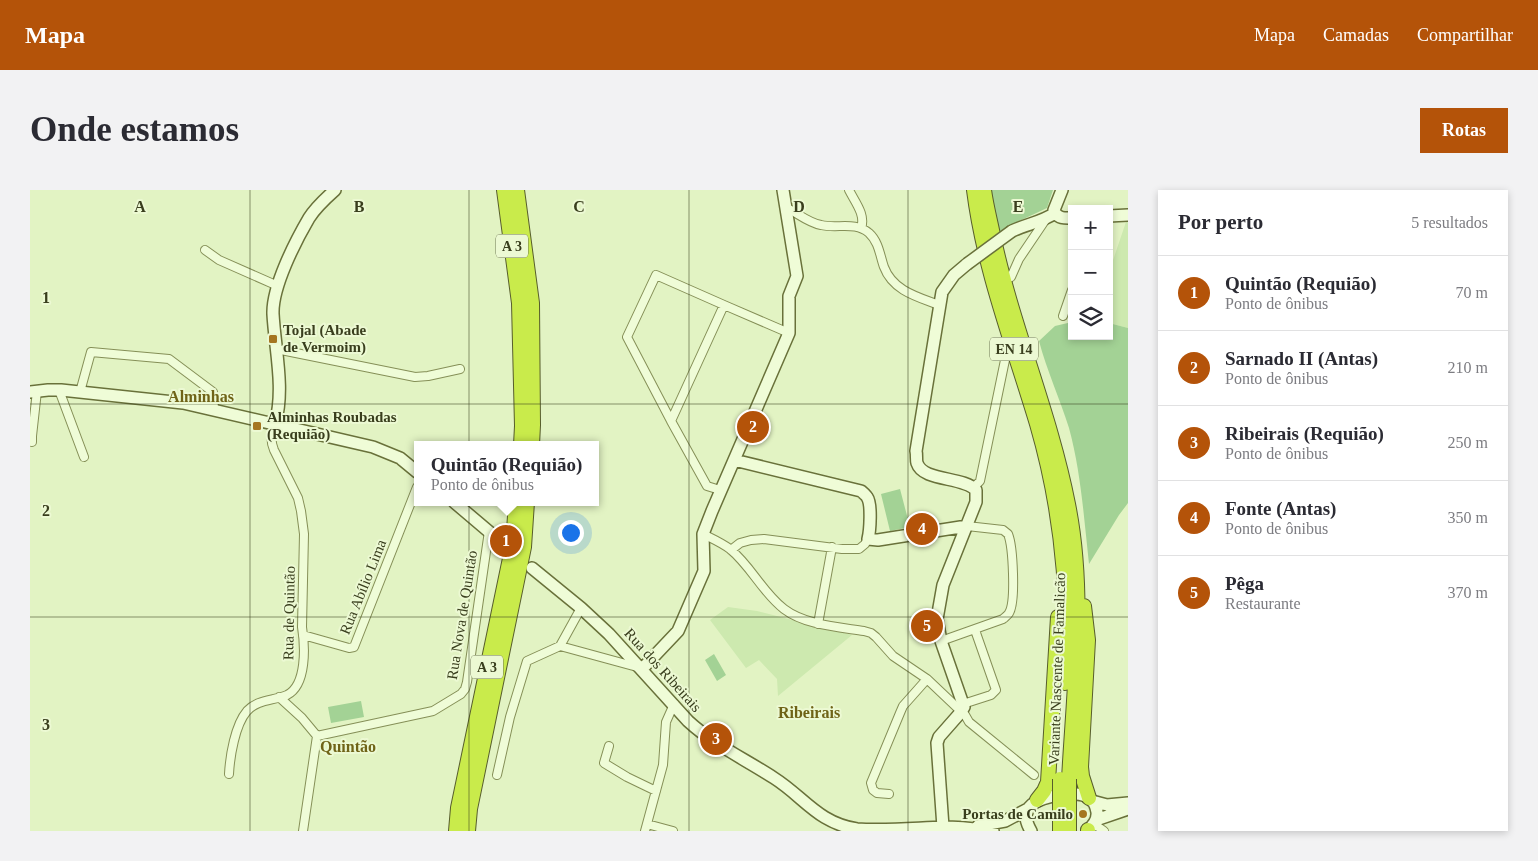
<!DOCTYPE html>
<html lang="pt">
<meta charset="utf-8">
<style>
body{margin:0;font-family:Georgia,serif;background:#f2f2f3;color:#2b2b33}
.controls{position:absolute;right:15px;top:15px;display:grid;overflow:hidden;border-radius:0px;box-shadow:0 2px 8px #0003}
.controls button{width:45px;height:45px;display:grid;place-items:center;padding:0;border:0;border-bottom:1px solid #e1e1e2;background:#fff;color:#2b2b33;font:25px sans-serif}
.you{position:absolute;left:540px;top:342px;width:18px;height:18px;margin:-12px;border:4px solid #fff;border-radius:50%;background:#1a73e8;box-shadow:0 0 0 8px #1a73e833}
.badge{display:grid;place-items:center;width:32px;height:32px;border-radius:50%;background:#b45309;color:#fff;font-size:16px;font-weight:700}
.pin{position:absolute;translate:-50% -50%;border:2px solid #fff;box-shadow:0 1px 5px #0006}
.popup{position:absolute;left:384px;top:251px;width:185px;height:65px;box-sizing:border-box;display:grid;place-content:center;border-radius:0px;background:#fff;filter:drop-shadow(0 1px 4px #0005);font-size:16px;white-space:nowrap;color:#7c7c81}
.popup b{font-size:19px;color:#2b2b33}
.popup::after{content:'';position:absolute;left:50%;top:100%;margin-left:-10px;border:10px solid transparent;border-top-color:#fff}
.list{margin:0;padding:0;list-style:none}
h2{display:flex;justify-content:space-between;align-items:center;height:65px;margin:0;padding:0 20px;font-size:21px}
h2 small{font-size:16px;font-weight:400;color:#7c7c81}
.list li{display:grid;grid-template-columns:32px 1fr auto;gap:15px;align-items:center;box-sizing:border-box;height:75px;padding:0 20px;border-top:1px solid #e1e1e2}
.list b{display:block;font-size:19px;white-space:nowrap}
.list p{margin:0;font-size:16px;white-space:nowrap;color:#7c7c81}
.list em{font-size:16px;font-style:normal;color:#7c7c81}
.icon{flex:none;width:28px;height:28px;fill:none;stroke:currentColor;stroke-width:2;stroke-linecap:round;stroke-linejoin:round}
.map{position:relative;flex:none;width:1098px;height:641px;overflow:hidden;border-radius:0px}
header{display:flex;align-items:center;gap:30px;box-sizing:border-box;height:70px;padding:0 25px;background:#b45309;color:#fff}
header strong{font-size:24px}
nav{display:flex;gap:28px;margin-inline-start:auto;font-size:18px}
.intro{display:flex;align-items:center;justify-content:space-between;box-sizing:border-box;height:120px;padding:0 30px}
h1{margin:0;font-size:35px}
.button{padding:12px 22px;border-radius:0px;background:#b45309;color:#fff;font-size:18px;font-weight:700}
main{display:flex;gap:30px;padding:0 30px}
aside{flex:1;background:#fff;border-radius:0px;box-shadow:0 2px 8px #0003}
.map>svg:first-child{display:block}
</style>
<header>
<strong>Mapa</strong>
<nav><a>Mapa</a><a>Camadas</a><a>Compartilhar</a></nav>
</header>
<div class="intro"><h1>Onde estamos</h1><a class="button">Rotas</a></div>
<main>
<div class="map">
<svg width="1098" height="641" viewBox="0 0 1098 641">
<rect width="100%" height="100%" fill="#e2f3c3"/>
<path fill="#cde9af" d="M1097 29H1098V138L1079 133V82Z
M698 417 727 421 822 445 748 506 747 489 729 470 716 478 680 430Z"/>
<path fill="#a3d295" d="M959 0H1023L1017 18 985 33 967 46Z
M1042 132V146H1079V133L1098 138V313L1089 325 1059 374C1054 329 1051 282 1039 238 1030 209 1017 181 1009 151L1025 136Z
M870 299 880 337 860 341 851 304Z
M684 464 696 485 687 491 675 470Z
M331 511 334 527 301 533 298 517Z"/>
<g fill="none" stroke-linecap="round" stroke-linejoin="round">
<defs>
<path id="street" d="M819 0C825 12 836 25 831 38
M757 18C767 23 779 33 791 35 807 39 825 31 839 43 849 52 850 66 854 77 863 101 888 107 909 115
M175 60 189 70 248 96
M981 87 989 69 1016 29
M1033 126 1042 100
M246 159 385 187 398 186 430 179
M29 200 54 267
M50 202 61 162 139 169 183 202 184 220
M641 231 597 147 626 85 694 115
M2 252V246L7 201
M944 297 950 291 975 170
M690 300 677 296 641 231 694 115 759 143
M673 344C683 349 692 353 700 359 721 376 732 402 754 419 775 435 808 437 834 441L841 443 846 447 863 466 897 489 935 525 939 532 1004 585
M701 360 710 353 721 350 734 349 812 359H829L835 354 838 349
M788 434 802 357
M273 445 319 458 324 457 387 297
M911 451 973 429C974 428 978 425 979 423 986 412 983 356 978 344L973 340 937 336
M530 456 551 418
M249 507 272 528 287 546
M933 514 961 505 966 500 945 440
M287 546 403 521 431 504 435 499 437 492 459 341
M579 556 574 573 597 587 626 601
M199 584C200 566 205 535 217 521 228 509 243 511 257 505 277 495 275 456 272 437L274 344 271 321 268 308 244 260C240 250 241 244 245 234
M467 585 480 527 497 471 530 456 607 477
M859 604 847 603 843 600 841 593 870 523 873 516 897 489
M617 634 643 641
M1064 634 1074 641
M273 641 287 546
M615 641 633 575 636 532 644 514"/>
<path id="secondary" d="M1025 23 1024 20 1032 0
M1025 23C1030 29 1035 28 1042 28
M1079 26 1098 25
M982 41C997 34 1012 32 1025 23
M0 202 18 200H31L153 213 343 257 370 268 387 282
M245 234C255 199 245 160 243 124 242 97 265 52 279 28 286 17 296 8 305 0
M704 270 831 301C831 301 837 306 837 307 842 314 840 341 838 349L848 350 937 336
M424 312 477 357
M502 378 551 418 579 444 658 531C684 555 715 569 744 588 774 607 788 633 827 639 856 641 885 638 914 637 931 637 946 639 963 641
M612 479 648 441 674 381 673 344 682 321 759 143V106L767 86 753 0
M1062 611 1077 615 1098 613
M1066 630 1098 619
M948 636 975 631 998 619
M913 637 907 553 909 547 931 522 934 517 911 451 907 429 913 395 946 312V300C933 286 893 292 887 273 886 270 887 265 886 261L912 102 924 85 937 74
M1001 641C986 616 1009 608 1029 605 1039 604 1051 602 1059 608 1064 611 1066 616 1067 622 1068 630 1063 636 1057 641"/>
<path id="highway" d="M474 0 489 113 492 236 491 255
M487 0 502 113 503 235 502 255
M944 0C954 80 984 157 1007 234 1032 320 1040 404 1035 493
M954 0C956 15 960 30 963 45 982 136 1020 222 1038 314 1056 404 1044 497 1039 589
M1054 416 1058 450 1051 577 1052 586 1059 608
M1007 610 1014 601 1018 592 1028 427
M426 641 428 618 483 354 486 312
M438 641 440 619 494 357 497 312
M1058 641V640"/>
</defs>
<use href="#street" stroke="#858f57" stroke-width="10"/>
<use href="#secondary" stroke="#69713a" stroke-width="14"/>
<use href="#highway" stroke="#575d2c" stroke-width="16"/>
<use href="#street" stroke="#effcd7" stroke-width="8"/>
<use href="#secondary" stroke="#effcd7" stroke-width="11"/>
<use href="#highway" stroke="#c9eb4b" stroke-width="14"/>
<defs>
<path id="secondary-bridge" d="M937 74 982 41"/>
<path id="highway-bridge" d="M1030 641V589
M1039 641V589"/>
</defs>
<use href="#secondary-bridge" stroke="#69713a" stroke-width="14" stroke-linecap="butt"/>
<use href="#highway-bridge" stroke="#575d2c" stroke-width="16" stroke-linecap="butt"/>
<use href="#secondary-bridge" stroke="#effcd7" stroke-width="11"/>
<use href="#highway-bridge" stroke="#c9eb4b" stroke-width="14"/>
</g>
<path fill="none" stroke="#393e1d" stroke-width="1" stroke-opacity="0.55" d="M220 0V641M439 0V641M659 0V641M878 0V641M0 214H1098M0 427H1098"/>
<g fill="#a57620" stroke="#ecf9d3" stroke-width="2">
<rect x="238" y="144" width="10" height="10" rx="2.5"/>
<rect x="222" y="231" width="10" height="10" rx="2.5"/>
<circle cx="1053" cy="624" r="5"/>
</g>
<g text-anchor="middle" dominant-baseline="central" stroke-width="4" stroke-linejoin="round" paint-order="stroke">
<g fill="#ecf9d3" stroke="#6f7654" stroke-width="1">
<rect x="466" y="44.5" width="32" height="23" rx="4"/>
<rect x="960" y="147.5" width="48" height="23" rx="4"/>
<rect x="441" y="465.5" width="32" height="23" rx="4"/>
</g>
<g font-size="14" font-weight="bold" fill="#393e1d">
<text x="482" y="56">A 3</text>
<text x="984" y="159">EN 14</text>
<text x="457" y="477">A 3</text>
</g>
<g font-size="15" font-weight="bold" fill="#393e1d" stroke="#ecf9d3" text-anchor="start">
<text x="253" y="140">Tojal (Abade<tspan x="253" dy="17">de Vermoim)</tspan></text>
<text x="237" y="227">Alminhas Roubadas<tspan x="237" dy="17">(Requião)</tspan></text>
<text x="1043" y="624" text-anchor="end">Portas de Camilo</text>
</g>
<g font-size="15" fill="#393e1d" stroke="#ecf9d3">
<text transform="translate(333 397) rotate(-68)">Rua Abílio Lima</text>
<text transform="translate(259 423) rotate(-89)">Rua de Quintão</text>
<text transform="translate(432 425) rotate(-81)">Rua Nova de Quintão</text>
<text transform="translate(1027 479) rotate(-88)">Variante Nascente de Famalicão</text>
<text transform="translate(633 480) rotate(48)">Rua dos Ribeirais</text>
</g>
<g font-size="16" font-weight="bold" fill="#6f6317" stroke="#ecf9d3">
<text x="171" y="206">Alminhas</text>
<text x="779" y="522">Ribeirais</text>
<text x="318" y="556">Quintão</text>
</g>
</g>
<g font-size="16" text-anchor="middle" font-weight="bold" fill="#393e1d" stroke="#ecf9d3" stroke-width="4" stroke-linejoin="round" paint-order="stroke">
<text x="110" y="22">A</text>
<text x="329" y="22">B</text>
<text x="549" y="22">C</text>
<text x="769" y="22">D</text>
<text x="988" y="22">E</text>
<text x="16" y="113">1</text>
<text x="16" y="326">2</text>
<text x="16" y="540">3</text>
</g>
</svg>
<div class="controls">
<button>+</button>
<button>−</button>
<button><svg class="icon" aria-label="layers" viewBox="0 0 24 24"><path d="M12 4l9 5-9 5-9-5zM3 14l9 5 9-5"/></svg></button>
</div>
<div class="you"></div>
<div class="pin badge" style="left:476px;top:351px">1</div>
<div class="popup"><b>Quintão (Requião)</b>Ponto de ônibus</div>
<div class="pin badge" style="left:723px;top:237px">2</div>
<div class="pin badge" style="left:686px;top:549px">3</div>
<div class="pin badge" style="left:892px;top:339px">4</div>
<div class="pin badge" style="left:897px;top:436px">5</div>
</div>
<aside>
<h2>Por perto<small>5 resultados</small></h2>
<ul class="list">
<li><span class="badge">1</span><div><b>Quintão (Requião)</b><p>Ponto de ônibus</p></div><em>70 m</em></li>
<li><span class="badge">2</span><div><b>Sarnado II (Antas)</b><p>Ponto de ônibus</p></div><em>210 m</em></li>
<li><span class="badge">3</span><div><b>Ribeirais (Requião)</b><p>Ponto de ônibus</p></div><em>250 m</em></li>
<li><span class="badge">4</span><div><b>Fonte (Antas)</b><p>Ponto de ônibus</p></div><em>350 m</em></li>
<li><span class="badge">5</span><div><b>Pêga</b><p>Restaurante</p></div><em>370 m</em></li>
</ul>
</aside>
</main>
